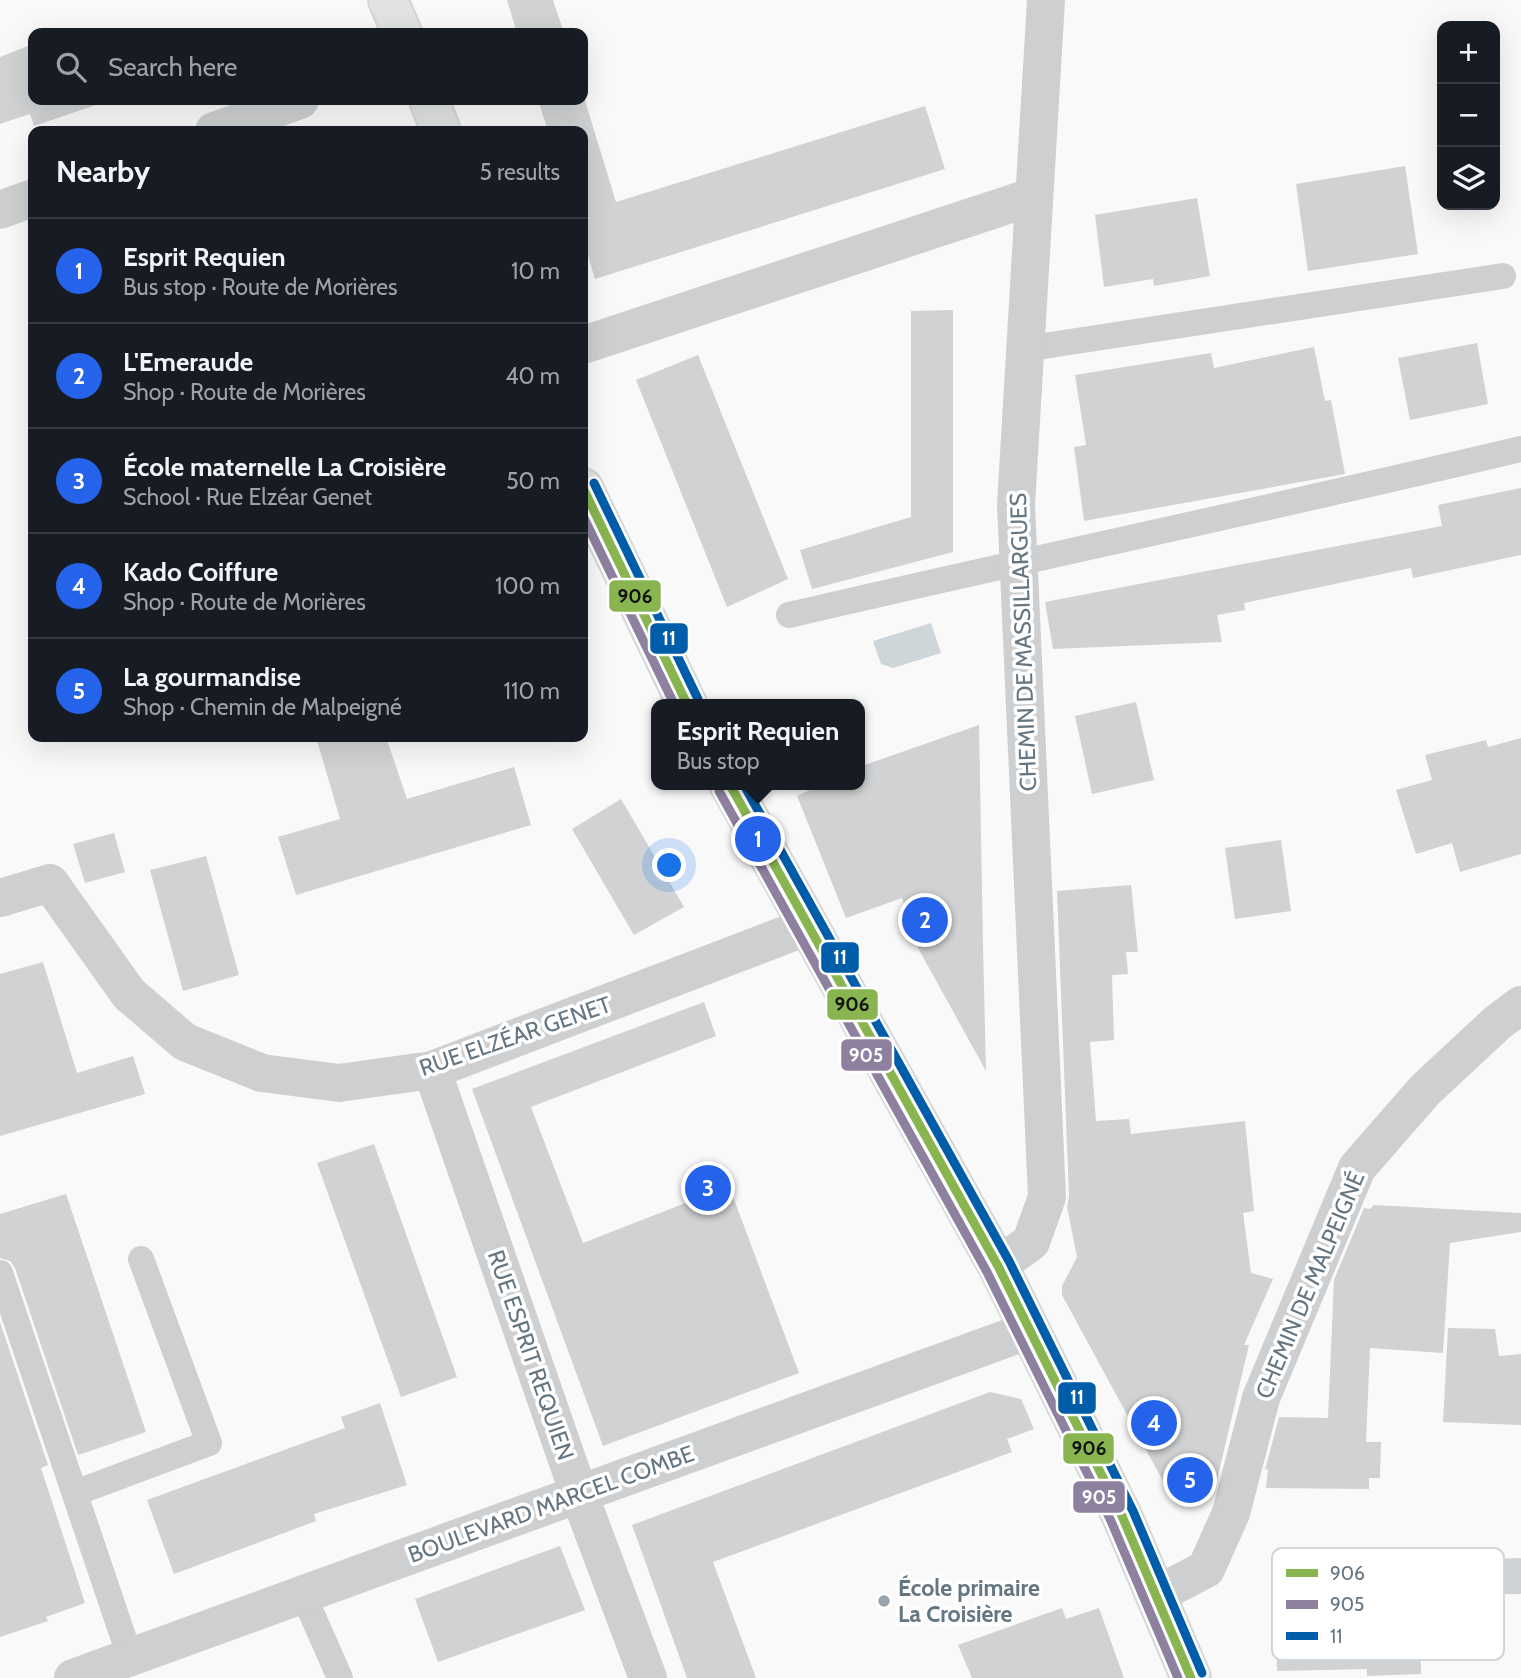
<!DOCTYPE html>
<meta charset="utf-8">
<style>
body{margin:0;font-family:Cabin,sans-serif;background:#20242c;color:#f1f3f6}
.controls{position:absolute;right:21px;top:21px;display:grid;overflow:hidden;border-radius:14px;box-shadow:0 7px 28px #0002}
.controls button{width:63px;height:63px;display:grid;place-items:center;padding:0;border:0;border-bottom:2px solid #363941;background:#171b24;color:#f1f3f6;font:35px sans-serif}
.you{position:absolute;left:670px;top:866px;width:24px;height:24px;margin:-18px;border:5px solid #fff;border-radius:50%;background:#1a73e8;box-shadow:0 0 0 10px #1a73e833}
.badge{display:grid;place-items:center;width:46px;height:46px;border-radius:50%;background:#2563eb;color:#fff;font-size:23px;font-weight:700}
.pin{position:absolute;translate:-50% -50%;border:4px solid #fff;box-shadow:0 2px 7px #0006}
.popup{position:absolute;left:651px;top:699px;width:214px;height:91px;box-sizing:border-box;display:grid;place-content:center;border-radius:14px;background:#171b24;filter:drop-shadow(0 2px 5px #0005);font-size:23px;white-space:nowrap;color:#9ea1a6}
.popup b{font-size:26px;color:#f1f3f6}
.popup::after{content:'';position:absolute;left:50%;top:100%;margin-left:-14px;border:14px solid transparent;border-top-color:#171b24}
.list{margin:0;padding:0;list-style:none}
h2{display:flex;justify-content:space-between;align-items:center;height:91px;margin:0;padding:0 28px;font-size:30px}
h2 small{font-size:23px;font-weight:400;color:#9ea1a6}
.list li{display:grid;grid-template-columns:46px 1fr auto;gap:21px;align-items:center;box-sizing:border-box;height:105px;padding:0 28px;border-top:2px solid #363941}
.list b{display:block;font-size:26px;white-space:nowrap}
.list p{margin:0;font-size:23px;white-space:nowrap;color:#9ea1a6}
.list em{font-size:23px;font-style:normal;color:#9ea1a6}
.icon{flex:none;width:38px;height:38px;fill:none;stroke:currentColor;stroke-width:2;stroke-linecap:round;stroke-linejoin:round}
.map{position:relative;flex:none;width:1521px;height:1678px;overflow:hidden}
.search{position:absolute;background:#171b24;box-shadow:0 7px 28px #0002;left:28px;top:28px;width:560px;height:77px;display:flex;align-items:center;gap:18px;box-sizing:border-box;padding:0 24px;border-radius:14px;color:#9ea1a6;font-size:26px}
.panel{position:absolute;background:#171b24;box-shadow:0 7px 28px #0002;left:28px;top:126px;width:560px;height:616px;border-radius:14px}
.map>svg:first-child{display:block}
</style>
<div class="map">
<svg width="1521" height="1678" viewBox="0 0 1521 1678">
<rect width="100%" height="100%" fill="#f9f9f9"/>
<path fill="#ced6d9" d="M931 623 941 653 893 668 881 664 873 641Z"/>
<path fill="#d0d2d3" d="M507 0H553L564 33H517Z
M33 44V100H97L99 104 34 126 30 114 0 124V57Z
M583 94 616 202 925 106 945 169 595 279 583 239V131H548L538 100H583Z
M1405 166 1418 254 1308 271 1296 184Z
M1197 198 1210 276 1154 286 1153 279 1104 287 1095 215Z
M953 310V552L812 589 800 550 911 517V311Z
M1477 343 1488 404 1410 420 1398 358Z
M1314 347 1325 401 1331 400 1345 474 1084 521 1074 447 1086 445 1075 375 1211 353 1214 368Z
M698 355 788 579 727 607 636 380Z
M1521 488V555L1413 578 1411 568 1244 603 1245 610 1217 615 1222 642 1053 649 1045 602 1442 526 1438 505Z
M1136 702 1154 780 1092 794 1075 716Z
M979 725 983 944 986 1071 918 948 902 898 846 918 797 796 821 785H859V767Z
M316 737H386L407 799 514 767 531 825 296 895 278 837 340 819Z
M1521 738V854L1460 872 1452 843 1416 854 1396 790 1432 780 1425 755 1486 740 1488 747Z
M621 799 684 907 634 935 572 829Z
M114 833 125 872 85 883 73 844Z
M1281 840 1291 911 1235 919 1225 848Z
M206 856 239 975 183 991 150 870Z
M1131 885 1138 952H1126L1128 974 1112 975 1114 1040 1090 1042 1096 1121 1129 1119 1131 1134 1245 1121 1254 1211 1243 1213 1251 1273 1273 1279 1244 1345H1249L1215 1488 1175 1503 1062 1295V1286L1077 1257 1067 1207 1069 1196 1057 891Z
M43 962 77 1073 133 1056 145 1094 0 1136V974Z
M704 1002 716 1036 531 1107 583 1243 729 1186 799 1373 603 1446 472 1089Z
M374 1144 457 1377 401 1397 317 1163Z
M66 1194 146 1432 78 1455 15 1268 10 1261 0 1258V1214Z
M1374 1205 1521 1213V1232L1450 1243 1443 1353 1370 1348 1366 1442H1381L1380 1478H1369V1489L1266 1488 1268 1469 1265 1470 1279 1417 1328 1418 1334 1280 1364 1208 1370 1209Z
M0 1322 48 1465 41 1468 85 1603 46 1617 48 1621 0 1637Z
M1448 1328 1495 1329 1499 1356 1521 1354V1425L1443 1422Z
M990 1392 1021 1399 1034 1429 1007 1439 1012 1452 713 1562 756 1678H687L632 1525Z
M380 1403 407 1485 314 1514 316 1521 174 1574 147 1500 345 1428 341 1417Z
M560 1546 585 1610 438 1662 415 1599Z
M1521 1558V1594L1453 1595 1452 1560Z
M1420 1596 1421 1674 1367 1676V1669L1277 1671 1275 1600Z
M1062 1608 1066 1619 1099 1608 1124 1678H972L958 1645Z"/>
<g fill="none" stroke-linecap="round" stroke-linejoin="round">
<defs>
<path id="secondary" d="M388 0 402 33
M429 100 441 131
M583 488 687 704
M730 785 998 1266 1122 1516 1191 1678"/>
</defs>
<use href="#secondary" stroke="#d5d6d7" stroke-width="42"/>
<path stroke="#cecfd0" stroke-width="26" d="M1024 349 1503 276
M789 615C1033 558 1278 507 1521 449
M0 1273 130 1657
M75 1493 209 1443 141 1259
M303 1594 340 1678"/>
<path stroke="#cecfd0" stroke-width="38" d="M579 1494 1030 1330"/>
<path stroke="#cecfd0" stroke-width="38" d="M214 131 300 100
M0 210 33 198
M583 345 1032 197
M0 898 50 883 129 994 185 1042 262 1073 339 1083 432 1070 806 927
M432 1070 579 1494 648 1678
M998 1266 1031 1242 1047 1197 1016 505 1046 0
M1158 1594 1206 1569 1231 1513 1261 1398 1357 1168 1425 1090 1497 1023 1521 1005
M73 1678 579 1494"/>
<use href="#secondary" stroke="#e1e2e2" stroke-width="38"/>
<defs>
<path id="bus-1" d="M583 488 687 704
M730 785 998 1266 1122 1516 1191 1678"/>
<path id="bus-2" d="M583 516 674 704
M719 791 987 1272 1111 1521 1178 1678"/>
<path id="bus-3" d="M594 483 698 699
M744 785 1009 1261 1133 1511 1202 1673"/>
</defs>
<use href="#bus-1" stroke="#fff" stroke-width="14"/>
<use href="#bus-2" stroke="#fff" stroke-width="14"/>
<use href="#bus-3" stroke="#fff" stroke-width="14"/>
<use href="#bus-1" stroke="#88b550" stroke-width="9"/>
<use href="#bus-2" stroke="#8e81a0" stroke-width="9"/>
<use href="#bus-3" stroke="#005daa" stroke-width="9"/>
</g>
<circle fill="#99a4ac" stroke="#fff" stroke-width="2.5" cx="884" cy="1601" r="7"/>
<g text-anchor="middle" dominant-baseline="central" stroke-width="7" stroke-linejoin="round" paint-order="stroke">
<g font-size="23" fill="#657683" stroke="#fff">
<text transform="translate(1023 642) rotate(-92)">CHEMIN DE MASSILLARGUES</text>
<text transform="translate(515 1036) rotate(-19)">RUE ELZÉAR GENET</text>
<text transform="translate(1310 1285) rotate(-67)">CHEMIN DE MALPEIGNÉ</text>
<text transform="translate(531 1355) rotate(71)">RUE ESPRIT REQUIEN</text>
<text transform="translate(551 1504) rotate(-20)">BOULEVARD MARCEL COMBE</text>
</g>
<g font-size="23" font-weight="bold" fill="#657683" stroke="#fff" text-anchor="start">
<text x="898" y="1588">École primaire<tspan x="898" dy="26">La Croisière</tspan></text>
</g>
</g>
<rect x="1272" y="1548" width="232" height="112" rx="10" fill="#fff" stroke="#d1d6da" stroke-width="2"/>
<rect x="1286" y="1569" width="32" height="8" fill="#88b550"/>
<rect x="1286" y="1600" width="32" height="9" fill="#8e81a0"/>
<rect x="1286" y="1632" width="32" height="8" fill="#005daa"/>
<g font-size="19" fill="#657683">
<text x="1330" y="1580">906</text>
<text x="1330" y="1611">905</text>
<text x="1330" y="1643">11</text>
</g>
<g stroke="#fff" stroke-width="2.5">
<rect x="608" y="579" width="54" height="34" rx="7" fill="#88b550"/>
<rect x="649" y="622" width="40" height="33" rx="7" fill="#005daa"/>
<rect x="820" y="941" width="40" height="33" rx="7" fill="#005daa"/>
<rect x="826" y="988" width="53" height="33" rx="7" fill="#88b550"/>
<rect x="840" y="1038" width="53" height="34" rx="7" fill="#8e81a0"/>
<rect x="1057" y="1381" width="40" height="34" rx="7" fill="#005daa"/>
<rect x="1062" y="1432" width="53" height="33" rx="7" fill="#88b550"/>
<rect x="1072" y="1480" width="54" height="34" rx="7" fill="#8e81a0"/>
</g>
<g font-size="19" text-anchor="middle" font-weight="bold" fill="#fff">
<text x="669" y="645">11</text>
<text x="840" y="964">11</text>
<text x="866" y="1062">905</text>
<text x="1077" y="1404">11</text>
<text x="1099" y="1504">905</text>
</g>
<g font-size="19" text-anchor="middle" font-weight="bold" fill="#111">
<text x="635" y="603">906</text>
<text x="852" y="1011">906</text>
<text x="1089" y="1455">906</text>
</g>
</svg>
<div class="controls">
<button>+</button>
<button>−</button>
<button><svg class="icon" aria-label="layers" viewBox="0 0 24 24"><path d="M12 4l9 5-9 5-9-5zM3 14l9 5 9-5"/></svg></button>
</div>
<div class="you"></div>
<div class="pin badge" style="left:758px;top:839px">1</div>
<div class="popup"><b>Esprit Requien</b>Bus stop</div>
<div class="pin badge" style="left:925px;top:920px">2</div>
<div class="pin badge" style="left:708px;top:1188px">3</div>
<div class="pin badge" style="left:1154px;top:1423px">4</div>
<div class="pin badge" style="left:1190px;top:1480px">5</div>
<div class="search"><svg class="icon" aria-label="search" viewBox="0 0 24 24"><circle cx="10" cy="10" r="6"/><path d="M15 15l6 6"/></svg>Search here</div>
<section class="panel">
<h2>Nearby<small>5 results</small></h2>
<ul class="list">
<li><span class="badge">1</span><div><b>Esprit Requien</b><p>Bus stop · Route de Morières</p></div><em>10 m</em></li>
<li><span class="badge">2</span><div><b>L'Emeraude</b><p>Shop · Route de Morières</p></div><em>40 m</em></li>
<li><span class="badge">3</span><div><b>École maternelle La Croisière</b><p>School · Rue Elzéar Genet</p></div><em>50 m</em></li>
<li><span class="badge">4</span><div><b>Kado Coiffure</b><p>Shop · Route de Morières</p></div><em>100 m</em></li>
<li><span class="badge">5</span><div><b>La gourmandise</b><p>Shop · Chemin de Malpeigné</p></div><em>110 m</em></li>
</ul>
</section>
</div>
